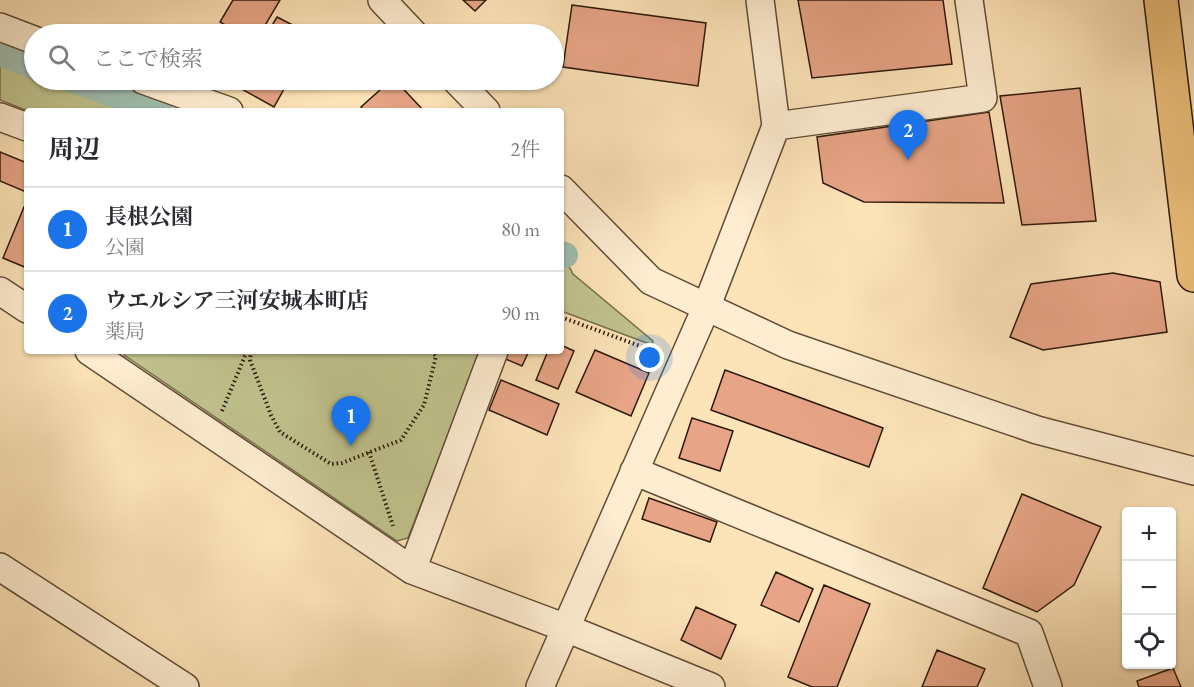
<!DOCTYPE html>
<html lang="ja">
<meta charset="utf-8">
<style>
body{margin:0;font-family:"EB Garamond","Noto Serif JP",serif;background:#f2f2f3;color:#2b2b33}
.controls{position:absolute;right:18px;bottom:18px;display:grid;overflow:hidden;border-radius:6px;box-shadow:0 2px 4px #0004}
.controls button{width:54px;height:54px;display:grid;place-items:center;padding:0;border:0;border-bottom:2px solid #e1e1e2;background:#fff;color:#2b2b33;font:30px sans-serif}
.you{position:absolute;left:650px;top:358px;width:21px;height:21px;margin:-15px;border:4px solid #fff;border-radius:50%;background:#1a73e8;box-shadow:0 0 0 9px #1a73e833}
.badge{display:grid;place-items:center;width:39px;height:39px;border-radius:50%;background:#1a73e8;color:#fff;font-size:20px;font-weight:700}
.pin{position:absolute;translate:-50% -50px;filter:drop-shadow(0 2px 3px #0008)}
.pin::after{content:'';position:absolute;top:32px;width:21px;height:18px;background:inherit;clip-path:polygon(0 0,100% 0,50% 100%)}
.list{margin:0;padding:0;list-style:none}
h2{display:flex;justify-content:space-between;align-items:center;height:78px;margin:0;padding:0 24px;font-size:26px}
h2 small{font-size:20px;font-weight:400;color:#7c7c81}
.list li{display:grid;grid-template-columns:39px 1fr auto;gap:18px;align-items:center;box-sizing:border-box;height:84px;padding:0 24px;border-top:2px solid #e1e1e2}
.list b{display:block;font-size:22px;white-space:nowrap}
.list p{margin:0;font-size:20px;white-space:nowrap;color:#7c7c81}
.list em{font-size:20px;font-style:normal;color:#7c7c81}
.icon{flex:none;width:33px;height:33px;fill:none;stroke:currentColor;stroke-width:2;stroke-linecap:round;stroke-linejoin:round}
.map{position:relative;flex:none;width:1194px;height:687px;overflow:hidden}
.search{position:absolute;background:#fff;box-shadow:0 2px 4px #0004;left:24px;top:24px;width:540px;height:66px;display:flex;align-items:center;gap:15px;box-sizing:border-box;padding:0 21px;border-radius:33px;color:#7c7c81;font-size:22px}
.panel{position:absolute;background:#fff;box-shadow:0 2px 4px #0004;left:24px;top:108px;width:540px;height:246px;border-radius:6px}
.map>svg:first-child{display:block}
</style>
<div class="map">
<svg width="1194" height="687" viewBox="0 0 1194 687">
<rect width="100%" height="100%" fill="#fde3b8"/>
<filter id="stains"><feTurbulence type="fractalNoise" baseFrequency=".00333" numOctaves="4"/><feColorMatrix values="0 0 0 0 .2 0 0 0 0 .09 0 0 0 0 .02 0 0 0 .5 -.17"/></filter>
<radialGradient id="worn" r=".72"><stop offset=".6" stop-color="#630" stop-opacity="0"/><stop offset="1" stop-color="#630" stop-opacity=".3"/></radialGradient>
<path fill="#c0c38e" stroke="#766e4c" stroke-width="1.5" d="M0 62 34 75V80H48L135 111H28L0 100Z
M561 265 570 268 573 274 653 341 652 345 561 311Z
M125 351H481L408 538 397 541 124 355Z"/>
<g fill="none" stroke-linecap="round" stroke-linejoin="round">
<path stroke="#9fbeb0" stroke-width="26" d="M0 53 34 66
M73 80 161 111
M561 254 565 255"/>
</g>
<path fill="#e7a486" stroke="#2d190b" stroke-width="1.5" d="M233 0H280L260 34H241L220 22Z
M463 0H486L475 11Z
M798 0H943L952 64 812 78Z
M572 5 706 23 698 86 563 67Z
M277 17 310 34H267Z
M242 80H289L274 107 238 87Z
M391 80H395L424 111H365L361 107Z
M1080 88 1096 221 1022 225 1000 96Z
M989 112 1004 203 864 202 823 183 817 137Z
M0 152 27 163 26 192 0 181Z
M24 207 27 208V268L3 258Z
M1113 273 1160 282 1167 332 1043 350 1010 337 1031 284Z
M561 345 574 351 558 389 536 380 548 351H561Z
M595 350 649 373 631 416 576 392Z
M503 351H529L522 366 501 357Z
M725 370 883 428 869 467 711 410Z
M501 380 559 404 547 435 489 410Z
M692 418 733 431 720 471 679 458Z
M1022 494 1101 527 1074 585 1037 612 983 588Z
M649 498 717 522 710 542 642 519Z
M776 572 813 589 799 622 761 605Z
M824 585 870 604 837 687H812L788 677Z
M696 607 736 625 721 659 681 640Z
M937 650 985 669 977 687H922Z
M1173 668 1181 687H1139L1137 681Z"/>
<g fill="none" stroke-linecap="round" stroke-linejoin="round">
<defs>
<path id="minor" d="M382 0 414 34
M0 27 34 40
M143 80 229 111
M456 80 486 111
M0 117 27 127
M776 126 983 98 969 0
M561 189 651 281 788 345 1037 430 1194 471
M0 291 27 309
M89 351 412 570 566 628 711 687
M634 471 1029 633 1048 687
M0 567 185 687
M412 570 494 351
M540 687 706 308 776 126 760 0"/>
<path id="major" d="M1161 0 1194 275"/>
</defs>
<use href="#minor" stroke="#614c36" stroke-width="30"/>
<use href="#major" stroke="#2d190b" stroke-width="36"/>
<path stroke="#2d190b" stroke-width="4" stroke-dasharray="1.5 3" stroke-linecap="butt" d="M561 317 659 353
M251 351 250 360 271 415 280 432 331 464 342 463 401 440 424 405 436 356 431 351
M222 411 247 351
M369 452 393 526"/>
<use href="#minor" stroke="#feedd1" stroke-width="27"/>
<use href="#major" stroke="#eec27c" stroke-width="33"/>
</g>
<rect width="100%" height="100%" filter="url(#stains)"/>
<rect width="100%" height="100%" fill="url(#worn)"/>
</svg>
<div class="controls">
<button>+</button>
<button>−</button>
<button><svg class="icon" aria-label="locate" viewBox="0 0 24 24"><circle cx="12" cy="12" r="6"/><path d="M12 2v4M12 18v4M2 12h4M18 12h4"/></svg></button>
</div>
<div class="you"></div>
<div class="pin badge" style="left:351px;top:446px">1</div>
<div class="pin badge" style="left:908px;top:160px">2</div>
<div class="search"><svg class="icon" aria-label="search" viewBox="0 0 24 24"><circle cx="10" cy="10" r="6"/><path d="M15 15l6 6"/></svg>ここで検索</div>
<section class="panel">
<h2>周辺<small>2件</small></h2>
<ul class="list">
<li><span class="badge">1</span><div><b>長根公園</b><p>公園</p></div><em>80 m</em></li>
<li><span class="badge">2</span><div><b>ウエルシア三河安城本町店</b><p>薬局</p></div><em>90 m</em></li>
</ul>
</section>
</div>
